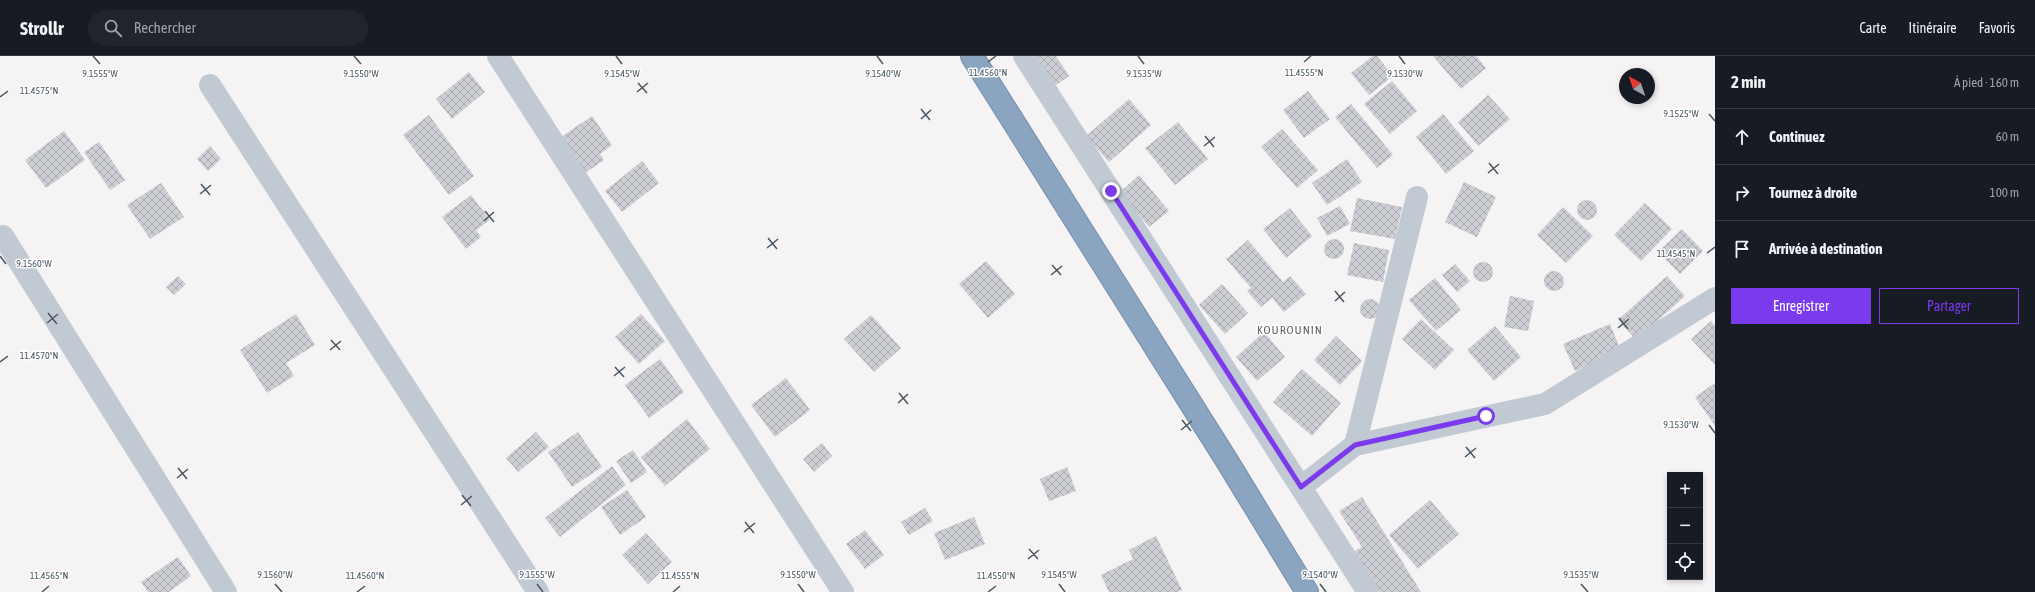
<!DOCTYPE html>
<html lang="fr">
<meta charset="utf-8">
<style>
body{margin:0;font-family:"Asap Condensed",sans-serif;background:#20242c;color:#f1f3f6}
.controls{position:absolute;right:12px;bottom:12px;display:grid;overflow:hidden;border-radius:0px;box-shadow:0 2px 6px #0003}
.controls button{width:36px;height:36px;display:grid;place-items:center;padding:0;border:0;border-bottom:1px solid #363941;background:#171b24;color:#f1f3f6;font:20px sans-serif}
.compass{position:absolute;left:1619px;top:12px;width:36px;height:36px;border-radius:50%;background:#171b24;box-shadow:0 2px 6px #0003;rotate:320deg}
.stop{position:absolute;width:12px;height:12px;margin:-9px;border:3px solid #7c3aed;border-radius:50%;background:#fff}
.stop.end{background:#7c3aed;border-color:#fff;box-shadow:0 1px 4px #0008}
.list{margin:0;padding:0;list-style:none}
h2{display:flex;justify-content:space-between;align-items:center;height:52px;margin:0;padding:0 16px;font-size:17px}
h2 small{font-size:13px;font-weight:400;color:#9ea1a6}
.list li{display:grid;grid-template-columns:26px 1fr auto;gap:12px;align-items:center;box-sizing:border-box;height:56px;padding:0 16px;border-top:1px solid #363941}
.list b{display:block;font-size:15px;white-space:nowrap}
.list em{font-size:13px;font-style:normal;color:#9ea1a6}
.actions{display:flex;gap:8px;padding:12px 16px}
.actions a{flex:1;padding:9px 0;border:1px solid #7c3aed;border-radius:0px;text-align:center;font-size:14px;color:#7c3aed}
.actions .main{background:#7c3aed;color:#fff}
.icon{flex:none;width:22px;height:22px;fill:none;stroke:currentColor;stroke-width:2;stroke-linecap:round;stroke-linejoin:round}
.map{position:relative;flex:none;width:1715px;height:536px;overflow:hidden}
header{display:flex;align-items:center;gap:24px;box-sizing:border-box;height:56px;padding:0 20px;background:#171b24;border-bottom:1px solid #363941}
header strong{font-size:19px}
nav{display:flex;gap:22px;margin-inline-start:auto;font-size:14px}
.search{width:280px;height:36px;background:#20242c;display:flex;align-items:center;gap:10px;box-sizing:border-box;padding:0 14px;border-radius:22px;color:#9ea1a6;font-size:15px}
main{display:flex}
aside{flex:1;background:#171b24}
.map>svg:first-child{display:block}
</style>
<header>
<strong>Strollr</strong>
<div class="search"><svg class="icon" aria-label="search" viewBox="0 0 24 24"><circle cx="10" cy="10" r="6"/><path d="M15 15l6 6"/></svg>Rechercher</div>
<nav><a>Carte</a><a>Itinéraire</a><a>Favoris</a></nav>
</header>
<main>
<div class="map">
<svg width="1715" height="536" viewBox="0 0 1715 536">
<defs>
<pattern id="building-cross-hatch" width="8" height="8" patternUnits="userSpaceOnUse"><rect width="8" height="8" fill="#cdcfd5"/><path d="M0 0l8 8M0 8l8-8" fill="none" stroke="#a8abb0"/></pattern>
</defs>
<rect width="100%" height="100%" fill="#f5f3f3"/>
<path fill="url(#building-cross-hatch)" d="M1031 0H1056L1069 20 1052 32Z
M1373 0H1377L1393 20 1369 39 1351 17Z
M1433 0H1476L1486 12 1461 33Z
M469 16 485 36 452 63 436 43Z
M1392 25 1417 55 1390 78 1364 48Z
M1308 35 1330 63 1304 82 1283 54Z
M1488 39 1510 63 1478 90 1458 66Z
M1129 43 1151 69 1109 106 1086 80Z
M1351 48 1393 99 1377 112 1335 61Z
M1443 58 1474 95 1446 118 1416 81Z
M429 59 474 120 449 139 403 79Z
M592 60 612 89 600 98 604 104 585 117 561 81Z
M1178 66 1208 103 1175 129 1145 92Z
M1282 73 1318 114 1297 132 1261 91Z
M64 75 85 104 46 132 25 104Z
M99 86 125 124 110 134 84 96Z
M210 90 221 103 208 115 197 103Z
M1347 103 1362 126 1327 149 1312 127Z
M642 105 659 127 622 156 605 135Z
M1139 119 1169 155 1149 171 1120 136Z
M1464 126 1496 141 1477 181 1445 166Z
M161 127 184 161 150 183 127 149Z
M471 139 490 164 476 174 481 181 466 193 442 161Z
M1357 142 1402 151 1395 183 1350 175Z
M1577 154a10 10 0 1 1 20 0a10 10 0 1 1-20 0Z
M1645 147 1672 173 1641 205 1614 179Z
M1340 150 1350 168 1327 180 1317 162Z
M1563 151 1593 180 1566 207 1537 179Z
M1290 152 1312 180 1286 202 1263 173Z
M1682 173 1703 195 1680 218 1658 196Z
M1324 193a10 10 0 1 1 20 0a10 10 0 1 1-20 0Z
M1248 184 1283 226 1290 220 1306 238 1284 256 1272 242 1261 251 1247 235 1251 232 1226 203Z
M1354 187 1389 194 1383 226 1347 219Z
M986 205 1015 238 988 262 959 228Z
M1473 216a10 10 0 1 1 20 0a10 10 0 1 1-20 0Z
M1455 208 1470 225 1457 236 1442 219Z
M1544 225a10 10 0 1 1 20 0a10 10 0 1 1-20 0Z
M178 220 186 228 174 239 166 231Z
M1667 220 1685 240 1636 284 1618 264Z
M1435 222 1461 254 1436 275 1409 244Z
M1222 228 1248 257 1225 278 1199 249Z
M1510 240 1534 245 1528 275 1504 271Z
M1360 253a10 10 0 1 1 20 0a10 10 0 1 1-20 0Z
M296 258 315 289 286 307 294 320 267 337 240 294Z
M641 258 665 285 639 308 615 281Z
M871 259 901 292 874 316 844 283Z
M1421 263 1454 294 1435 314 1402 283Z
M1711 265 1715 270V309L1691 283Z
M1610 268 1621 295 1575 315 1563 288Z
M1495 270 1521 301 1494 325 1467 294Z
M1264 276 1285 301 1257 325 1236 301Z
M1336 280 1362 305 1340 329 1314 304Z
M660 303 684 336 649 362 625 329Z
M1302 313 1341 347 1312 380 1273 346Z
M786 322 810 354 775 381 751 349Z
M1715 327V370L1695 341Z
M687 363 710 393 665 430 641 401Z
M536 376 549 391 518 416 506 402Z
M578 376 602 411 572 431 548 396Z
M822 387 832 400 814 416 803 403Z
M633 394 647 416 631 427 616 405Z
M612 410 626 429 560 481 545 462Z
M1067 411 1076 435 1049 445 1040 423Z
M627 434 646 461 620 479 601 451Z
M1362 441 1421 536H1374L1350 498 1362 491 1339 455Z
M1430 444 1459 478 1418 513 1389 479Z
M925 452 933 465 909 479 901 466Z
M974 461 985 488 945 504 934 477Z
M865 474 884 499 865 513 846 488Z
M646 477 672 506 648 528 622 499Z
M1156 480 1182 534 1177 536H1109L1101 519 1133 503 1129 494Z
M178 501 191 520 169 536H148L141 526Z"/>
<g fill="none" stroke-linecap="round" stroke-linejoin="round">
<defs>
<path id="highway" d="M972 0 1227 405 1307 536"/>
</defs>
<use href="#highway" stroke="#7690ad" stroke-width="24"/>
<path stroke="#c1cad2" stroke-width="22" d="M498 0 843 536
M1024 0 1368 536
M210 29 538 536
M3 180 226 536
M1355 389 1417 141
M1301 431 1355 389 1545 348 1715 242"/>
<use href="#highway" stroke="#8ba5c1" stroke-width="22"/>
</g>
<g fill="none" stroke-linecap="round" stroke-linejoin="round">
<path stroke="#7c3aed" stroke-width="5" d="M1111 135 1301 431 1355 389 1486 360"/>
</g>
<path fill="none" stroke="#4a5661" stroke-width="1.5" d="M93 0 100 8M354 0 361 8M616 0 622 8M877 0 883 8M1138 0 1144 8M1399 0 1405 8M988 6 996 0M1304 6 1311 0M638 27 647 37M637 36 648 27M0 41 8 35M921 53 930 64M1709 58 1715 65M921 63 931 54M1205 80 1214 91M1204 90 1215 81M1489 107 1498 118M1488 117 1499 108M201 128 210 139M200 138 211 129M485 155 494 166M484 165 494 156M768 182 777 193M767 192 778 183M1707 197 1715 191M0 200 6 208M1052 209 1061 219M1051 219 1062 210M1335 235 1344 246M1335 245 1345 236M48 257 57 268M1619 262 1628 273M47 267 58 258M1618 272 1629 263M331 284 340 294M330 294 341 285M0 306 8 300M615 311 624 321M614 320 625 311M899 337 908 348M898 347 908 338M1182 364 1191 375M1709 369 1715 377M1181 374 1192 365M1466 391 1475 402M1465 401 1476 392M178 412 187 423M177 422 188 413M462 439 471 450M461 449 472 440M745 466 754 477M744 476 755 467M1029 493 1038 503M1028 503 1039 494M275 528 282 536M537 528 543 536M798 528 804 536M1059 528 1065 536M1320 528 1326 536M1581 528 1588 536M42 536 49 530M357 536 365 530M673 536 680 530M988 536 996 530"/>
<g text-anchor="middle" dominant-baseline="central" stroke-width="3" stroke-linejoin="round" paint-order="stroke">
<g font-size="12" letter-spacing="1" fill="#5f6368" stroke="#fff">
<text x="1290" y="274">KOUROUNIN</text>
</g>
</g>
<g font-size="10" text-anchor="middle" fill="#4a5661" stroke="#fff" stroke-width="3" stroke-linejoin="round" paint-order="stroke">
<text x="988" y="20">11.4560°N</text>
<text x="1304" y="20">11.4555°N</text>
<text x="100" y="21">9.1555°W</text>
<text x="361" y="21">9.1550°W</text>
<text x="622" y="21">9.1545°W</text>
<text x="883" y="21">9.1540°W</text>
<text x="1144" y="21">9.1535°W</text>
<text x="1405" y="21">9.1530°W</text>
<text x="39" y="38">11.4575°N</text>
<text x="1681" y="61">9.1525°W</text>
<text x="1676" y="201">11.4545°N</text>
<text x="34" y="211">9.1560°W</text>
<text x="39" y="303">11.4570°N</text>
<text x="1681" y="372">9.1530°W</text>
<text x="275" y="522">9.1560°W</text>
<text x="537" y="522">9.1555°W</text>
<text x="798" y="522">9.1550°W</text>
<text x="1059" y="522">9.1545°W</text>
<text x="1320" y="522">9.1540°W</text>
<text x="1581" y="522">9.1535°W</text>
<text x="49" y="523">11.4565°N</text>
<text x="365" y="523">11.4560°N</text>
<text x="680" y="523">11.4555°N</text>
<text x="996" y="523">11.4550°N</text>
</g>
</svg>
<div class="controls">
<button>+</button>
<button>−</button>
<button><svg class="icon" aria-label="locate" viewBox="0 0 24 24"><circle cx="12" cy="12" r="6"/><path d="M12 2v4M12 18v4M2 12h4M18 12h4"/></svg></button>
</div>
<svg class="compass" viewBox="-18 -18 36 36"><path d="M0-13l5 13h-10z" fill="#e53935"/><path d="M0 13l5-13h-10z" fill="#9ea1a6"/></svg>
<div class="stop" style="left:1486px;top:360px"></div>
<div class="stop end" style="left:1111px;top:135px"></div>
</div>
<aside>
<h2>2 min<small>À pied · 160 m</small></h2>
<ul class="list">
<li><svg class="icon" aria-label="ahead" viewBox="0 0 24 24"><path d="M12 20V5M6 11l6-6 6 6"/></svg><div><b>Continuez</b></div><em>60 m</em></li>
<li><svg class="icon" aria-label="right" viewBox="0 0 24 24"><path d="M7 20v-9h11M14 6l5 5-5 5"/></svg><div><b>Tournez à droite</b></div><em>100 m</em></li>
<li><svg class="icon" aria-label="arrive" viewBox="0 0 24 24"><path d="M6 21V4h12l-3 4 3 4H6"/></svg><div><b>Arrivée à destination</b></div></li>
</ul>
<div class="actions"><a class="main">Enregistrer</a><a>Partager</a></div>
</aside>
</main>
